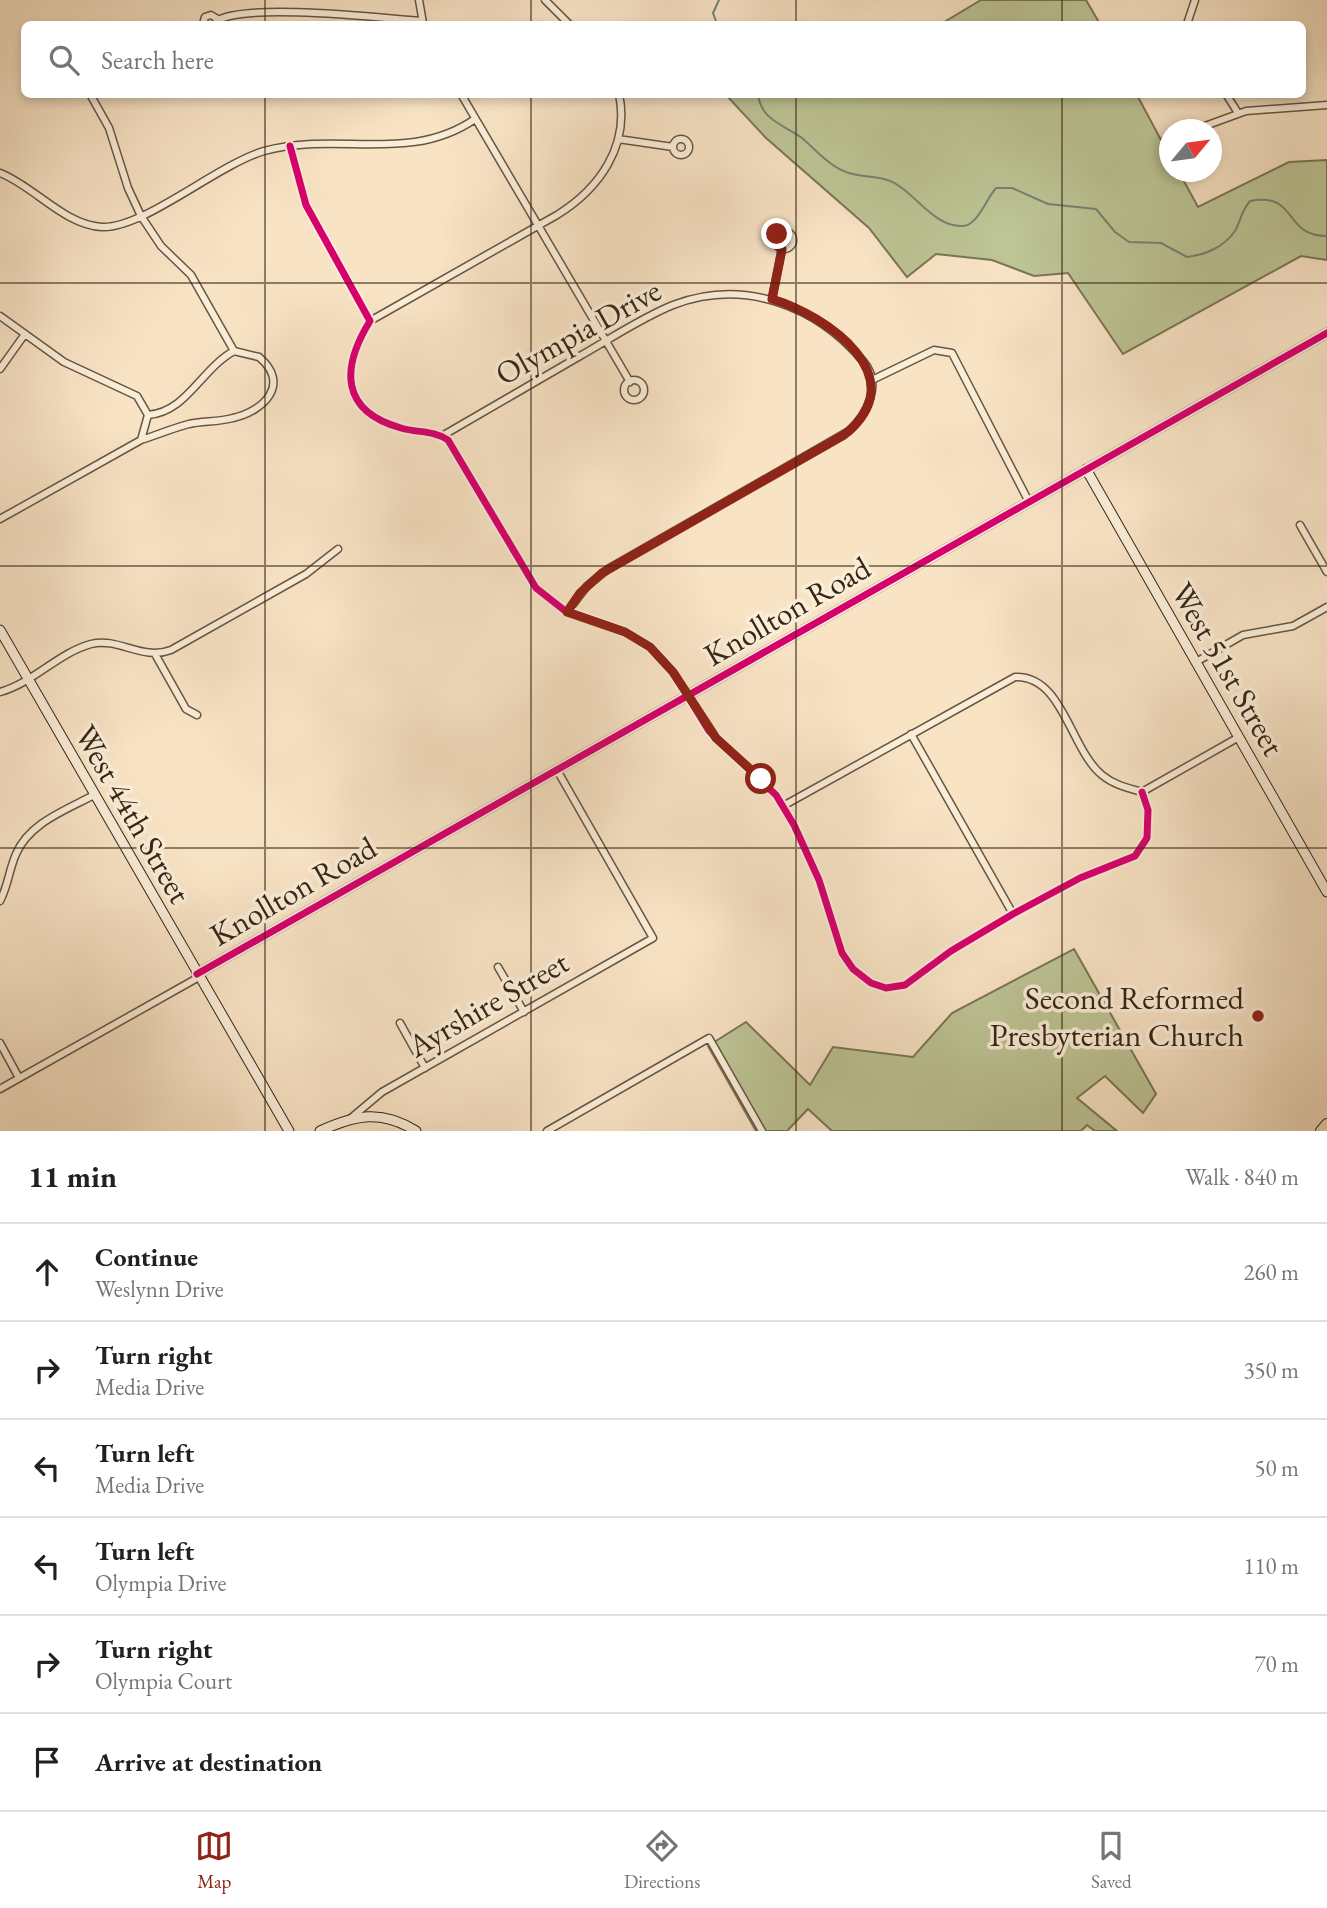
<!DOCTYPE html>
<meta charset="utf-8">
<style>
body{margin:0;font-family:"EB Garamond",serif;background:#f6f6f6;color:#202124}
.compass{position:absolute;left:1159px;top:119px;width:63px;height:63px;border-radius:50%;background:#fff;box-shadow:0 4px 10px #0003;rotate:61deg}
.stop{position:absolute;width:21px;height:21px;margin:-16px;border:5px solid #8f2418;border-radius:50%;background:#fff}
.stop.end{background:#8f2418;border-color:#fff;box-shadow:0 2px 7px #0008}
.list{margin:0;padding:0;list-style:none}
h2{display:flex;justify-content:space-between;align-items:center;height:91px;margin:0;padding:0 28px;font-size:30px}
h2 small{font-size:23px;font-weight:400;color:#757577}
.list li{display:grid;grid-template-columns:46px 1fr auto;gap:21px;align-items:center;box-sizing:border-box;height:98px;padding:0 28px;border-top:2px solid #e0e0e0}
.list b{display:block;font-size:26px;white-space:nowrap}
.list p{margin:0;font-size:23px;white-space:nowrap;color:#757577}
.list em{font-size:23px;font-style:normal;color:#757577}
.icon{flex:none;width:38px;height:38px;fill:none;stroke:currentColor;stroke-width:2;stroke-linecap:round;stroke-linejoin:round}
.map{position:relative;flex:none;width:1327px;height:1131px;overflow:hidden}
.search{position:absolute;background:#fff;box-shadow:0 4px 10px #0003;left:21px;right:21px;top:21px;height:77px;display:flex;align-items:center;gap:18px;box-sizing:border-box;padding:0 24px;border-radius:10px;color:#757577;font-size:26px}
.sheet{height:679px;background:#fff}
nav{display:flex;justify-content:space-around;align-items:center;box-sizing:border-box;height:98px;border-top:2px solid #e0e0e0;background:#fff;font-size:19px;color:#757577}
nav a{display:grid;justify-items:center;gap:4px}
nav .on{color:#8f2418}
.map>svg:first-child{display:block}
</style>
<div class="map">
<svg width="1327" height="1131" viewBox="0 0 1327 1131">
<rect width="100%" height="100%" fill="#f8e3c5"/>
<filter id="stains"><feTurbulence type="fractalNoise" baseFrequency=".00286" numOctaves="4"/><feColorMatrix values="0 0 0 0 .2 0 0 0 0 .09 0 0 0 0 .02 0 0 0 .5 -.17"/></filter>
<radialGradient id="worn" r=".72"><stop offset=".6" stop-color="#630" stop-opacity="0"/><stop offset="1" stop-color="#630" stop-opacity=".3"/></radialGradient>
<path fill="#bdc495" stroke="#7a7554" stroke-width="2" d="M981 0H1086L1100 24H941Z
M726 95H1137L1169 155 1170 172H1179L1198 207 1289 162 1327 160V260L1301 256 1123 354 1068 273 1034 276 992 260 936 254 907 277 869 228 766 138Z
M1074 949 1156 1094 1143 1113 1105 1076 1077 1098 1117 1131H1095L1087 1125 1081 1131H832L808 1109 787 1131H756L708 1046 746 1022 810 1085 833 1047 913 1057 952 1013Z"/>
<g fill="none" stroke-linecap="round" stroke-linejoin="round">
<path stroke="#758170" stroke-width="2" d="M717 24 713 13 719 0
M758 94C761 121 785 125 802 138 816 150 831 168 849 173 865 178 881 175 896 184 917 196 936 228 963 226 978 225 986 199 996 188H1012L1048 204 1096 209 1115 232 1129 242 1161 243 1187 257C1205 255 1224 247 1235 231 1241 221 1240 213 1250 201 1299 192 1282 236 1327 236"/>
<defs>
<path id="street" d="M419 0 423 23
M545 0 569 24
M218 20C250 3 380 18 422 21
M203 24 205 17 211 15 216 18 218 24
M1187 24 1195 0
M90 94 109 128 128 188 141 216 161 246 191 275 234 351
M461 94 630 382
M1226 94 1238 113
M1194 130 1246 111 1327 105
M618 139 673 147
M673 147a8 8 0 1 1 16 0a8 8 0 1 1-16 0Z
M1165 140 1170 139
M290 146 306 205 370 321C341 368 340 411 401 428 417 433 434 430 448 440L536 588 564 610 626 632 650 647 673 672 709 731 776 795 794 825 819 880 842 953 853 969 871 983 886 988 905 985 951 951 1013 914 1080 878 1135 856 1147 838 1148 810 1142 792
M0 173C34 186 64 225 102 227 143 229 217 165 264 151 337 131 410 164 475 119
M775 240a9 9 0 1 1 18 0a9 9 0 1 1-18 0Z
M772 299 782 249
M0 316 64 362 137 396 148 415 141 440 0 519
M370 321 557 215C599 189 630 146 619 94
M0 369 25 334
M872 380 934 350 952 353 1029 502
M624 390a10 10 0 1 1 20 0a10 10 0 1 1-20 0Z
M442 436C488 409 534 383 580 356 610 339 641 318 673 305 744 278 816 305 863 361 883 384 867 414 849 431L608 569 587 586 567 612
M141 440C157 435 173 428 189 424 203 421 218 422 233 418 264 411 291 384 259 357L234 351C201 369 187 412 148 415
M1300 525 1327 572
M155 654 186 709 197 715
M1196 662 1243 635 1293 626 1327 607
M0 692C33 683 58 653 91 644 119 637 142 661 171 650L306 574 338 549
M911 734 1013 914
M783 806 1015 677C1063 675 1070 749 1102 775 1114 785 1128 788 1142 792L1239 737
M0 901C8 886 9 870 16 854 29 823 66 810 94 795
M498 967 524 1012
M400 1023 425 1068
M0 1043 19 1078
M0 1089 199 977
M351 1118 382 1092 653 938 557 770
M547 1131 709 1038 762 1131"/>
<path id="secondary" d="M1086 469 1327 892
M0 630 289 1131
M197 974 1327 333
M320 1131C355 1115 381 1109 416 1131"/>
<path id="primary" d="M1321 1131 1327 1124"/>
</defs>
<use href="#street" stroke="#67553f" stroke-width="9"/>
<use href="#secondary" stroke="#372612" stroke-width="11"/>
<use href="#primary" stroke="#372612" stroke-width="12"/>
<use href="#street" stroke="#faedd9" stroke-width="6"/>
<use href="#secondary" stroke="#faedd9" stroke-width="9"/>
<use href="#primary" stroke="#f8e3c5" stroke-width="10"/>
<defs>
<path id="cycleway" d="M290 146 306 205 370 321C341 368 340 411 401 428 417 433 434 430 448 440L536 588 564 610 626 632 650 647 673 672 709 731 776 795 794 825 819 880 842 953 853 969 871 983 886 988 905 985 951 951 1013 914 1080 878 1135 856 1147 838 1148 810 1142 792
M197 974 1327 333"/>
</defs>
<use href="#cycleway" stroke="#faedd9" stroke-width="11"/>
<use href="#cycleway" stroke="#d6006c" stroke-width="7"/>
</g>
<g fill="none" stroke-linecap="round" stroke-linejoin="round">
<path stroke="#8f2418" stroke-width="9" d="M761 779 716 738 673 672 650 647 625 632 567 612 580 593 602 573 844 435C916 378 828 316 772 299L782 249 775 243 777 234"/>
</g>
<path fill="none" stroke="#372612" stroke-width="2" stroke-opacity="0.55" d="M265 0V24M531 0V24M796 0V24M1062 0V24M265 94V1131M531 94V1131M796 94V1131M1062 94V1131M0 283H1327M0 566H1327M0 848H1327"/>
<circle fill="#8f2418" stroke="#faedd9" stroke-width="2.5" cx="1258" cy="1016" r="7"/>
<g text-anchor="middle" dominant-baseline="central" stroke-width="7" stroke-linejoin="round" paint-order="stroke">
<g font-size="32" fill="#372612" stroke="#faedd9">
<text transform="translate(578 332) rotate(-29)">Olympia Drive</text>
<text transform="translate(787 611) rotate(-30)">Knollton Road</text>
<text transform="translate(1228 669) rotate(60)">West 51st Street</text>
<text transform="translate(133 814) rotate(60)">West 44th Street</text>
<text transform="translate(293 891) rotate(-30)">Knollton Road</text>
<text transform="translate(488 1004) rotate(-30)">Ayrshire Street</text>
</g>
<g font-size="32" fill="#372612" stroke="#faedd9" text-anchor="end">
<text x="1244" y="998">Second Reformed<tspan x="1244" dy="37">Presbyterian Church</tspan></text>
</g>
</g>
<rect width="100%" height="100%" filter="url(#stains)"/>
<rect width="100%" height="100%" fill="url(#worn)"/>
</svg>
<svg class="compass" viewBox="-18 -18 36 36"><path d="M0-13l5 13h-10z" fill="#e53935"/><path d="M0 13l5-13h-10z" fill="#757577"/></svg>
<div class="stop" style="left:761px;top:779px"></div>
<div class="stop end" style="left:777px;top:234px"></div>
<div class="search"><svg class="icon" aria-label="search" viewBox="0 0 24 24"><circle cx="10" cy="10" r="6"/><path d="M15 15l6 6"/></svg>Search here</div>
</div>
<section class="sheet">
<h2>11 min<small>Walk · 840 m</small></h2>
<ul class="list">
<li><svg class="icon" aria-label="ahead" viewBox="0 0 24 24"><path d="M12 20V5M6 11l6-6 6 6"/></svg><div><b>Continue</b><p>Weslynn Drive</p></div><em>260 m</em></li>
<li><svg class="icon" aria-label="right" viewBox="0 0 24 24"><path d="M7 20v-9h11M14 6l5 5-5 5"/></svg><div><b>Turn right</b><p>Media Drive</p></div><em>350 m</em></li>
<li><svg class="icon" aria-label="left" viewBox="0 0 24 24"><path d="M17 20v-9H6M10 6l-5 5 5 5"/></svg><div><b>Turn left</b><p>Media Drive</p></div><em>50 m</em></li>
<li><svg class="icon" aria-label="left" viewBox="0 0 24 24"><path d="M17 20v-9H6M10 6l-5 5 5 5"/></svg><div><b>Turn left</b><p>Olympia Drive</p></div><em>110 m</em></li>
<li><svg class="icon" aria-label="right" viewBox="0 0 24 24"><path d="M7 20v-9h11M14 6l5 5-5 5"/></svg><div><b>Turn right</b><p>Olympia Court</p></div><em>70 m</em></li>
<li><svg class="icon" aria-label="arrive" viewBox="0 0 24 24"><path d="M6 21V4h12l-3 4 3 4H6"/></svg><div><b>Arrive at destination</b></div></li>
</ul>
</section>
<nav>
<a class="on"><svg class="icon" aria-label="map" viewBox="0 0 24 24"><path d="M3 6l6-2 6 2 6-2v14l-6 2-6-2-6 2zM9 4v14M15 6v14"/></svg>Map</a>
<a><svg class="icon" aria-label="directions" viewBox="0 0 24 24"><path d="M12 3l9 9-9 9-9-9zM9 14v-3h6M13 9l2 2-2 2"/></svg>Directions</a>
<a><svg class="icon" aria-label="saved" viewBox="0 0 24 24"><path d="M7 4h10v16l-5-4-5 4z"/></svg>Saved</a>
</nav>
